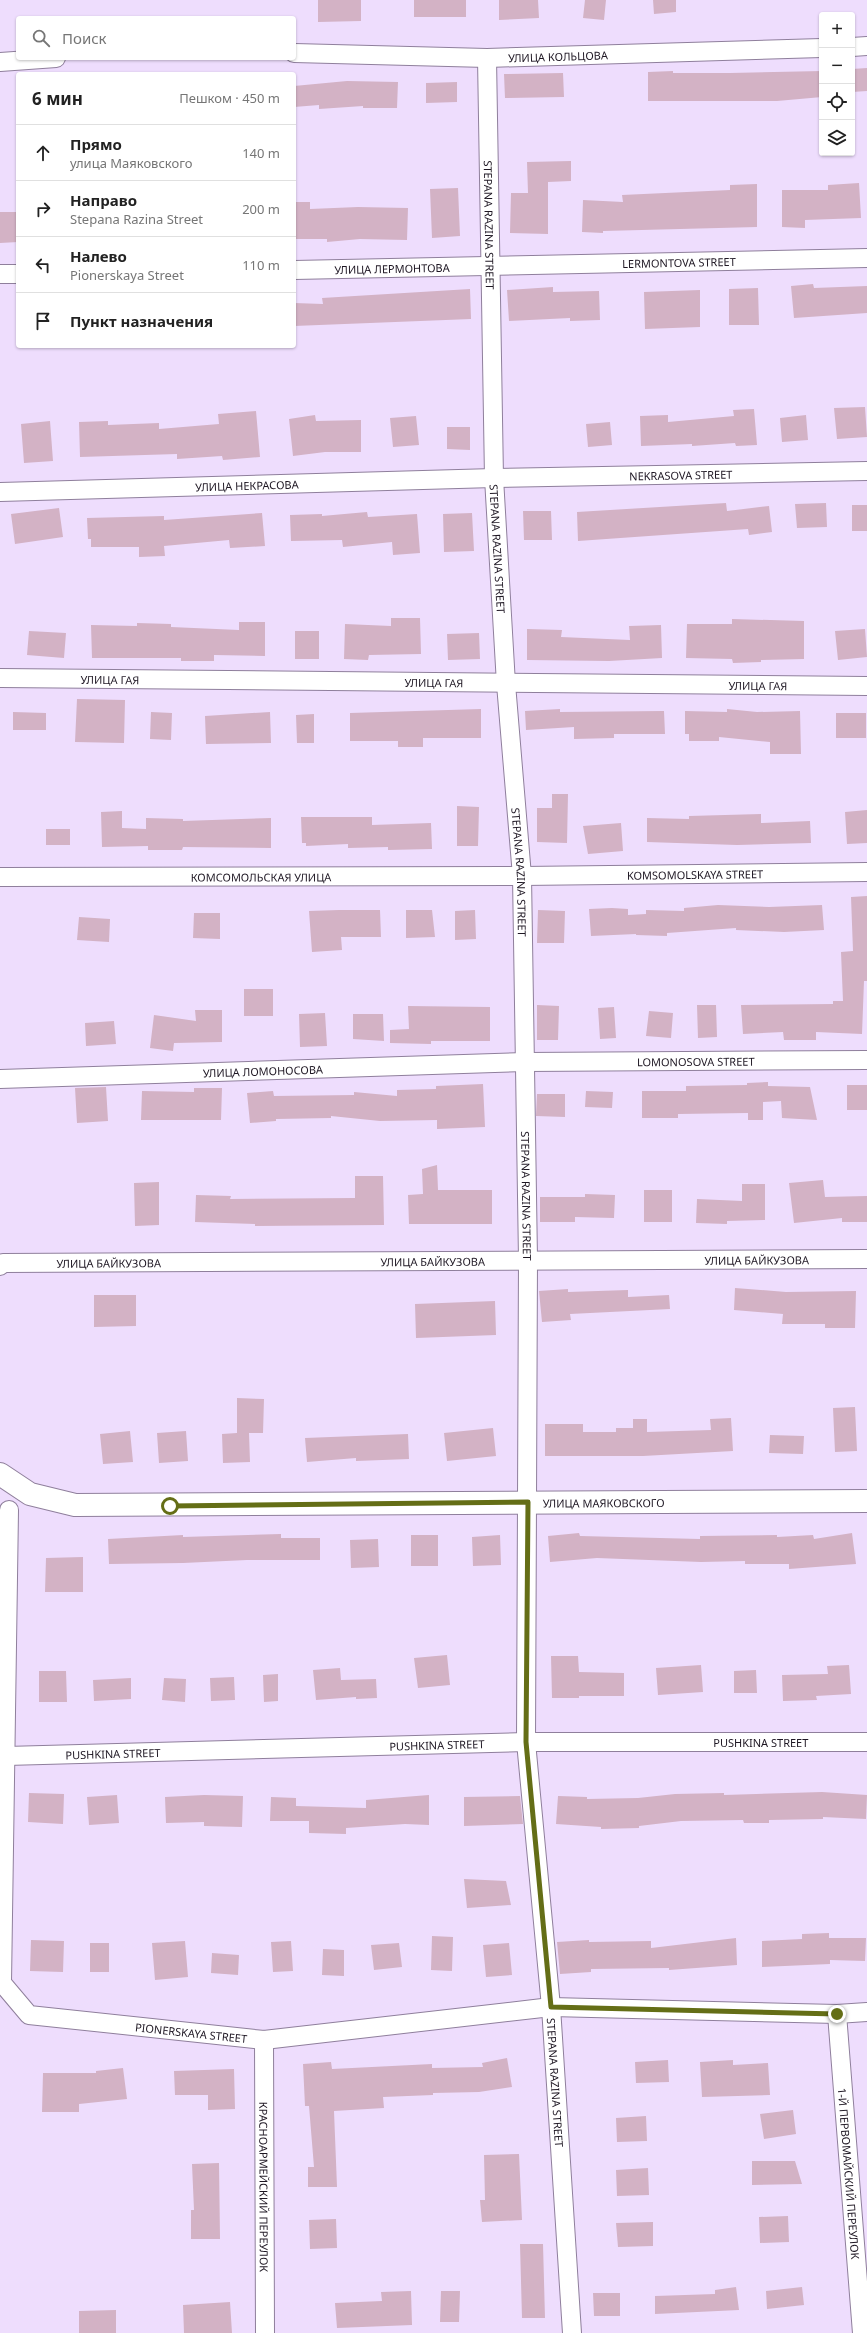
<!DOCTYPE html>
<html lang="ru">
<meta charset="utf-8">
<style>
body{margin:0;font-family:"Noto Sans",sans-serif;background:#f6f6f6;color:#222}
.controls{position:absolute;right:12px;top:12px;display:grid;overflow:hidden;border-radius:4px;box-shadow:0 1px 3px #0004}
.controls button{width:36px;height:36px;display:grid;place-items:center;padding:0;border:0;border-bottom:1px solid #e0e0e0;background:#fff;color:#222;font:20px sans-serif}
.stop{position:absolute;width:12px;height:12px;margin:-9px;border:3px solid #646e16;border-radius:50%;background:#fff}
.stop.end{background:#646e16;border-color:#fff;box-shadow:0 1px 4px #0008}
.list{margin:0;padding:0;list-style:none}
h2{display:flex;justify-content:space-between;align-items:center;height:52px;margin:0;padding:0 16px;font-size:17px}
h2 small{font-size:13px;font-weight:400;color:#767676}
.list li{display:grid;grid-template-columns:26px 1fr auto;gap:12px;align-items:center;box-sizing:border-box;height:56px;padding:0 16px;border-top:1px solid #e0e0e0}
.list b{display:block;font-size:15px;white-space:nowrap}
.list p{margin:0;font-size:13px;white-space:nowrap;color:#767676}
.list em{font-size:13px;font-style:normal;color:#767676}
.icon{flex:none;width:22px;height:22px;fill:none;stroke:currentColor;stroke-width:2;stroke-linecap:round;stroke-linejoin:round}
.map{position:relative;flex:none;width:867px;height:2333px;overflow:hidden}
.search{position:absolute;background:#fff;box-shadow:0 1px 3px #0004;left:16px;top:16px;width:280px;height:44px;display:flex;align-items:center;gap:10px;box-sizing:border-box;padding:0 14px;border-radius:4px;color:#767676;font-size:15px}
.panel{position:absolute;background:#fff;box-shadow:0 1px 3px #0004;left:16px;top:72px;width:280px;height:276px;border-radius:4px}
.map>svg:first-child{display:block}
</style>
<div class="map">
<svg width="867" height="2333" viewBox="0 0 867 2333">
<rect width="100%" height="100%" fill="#eeddfd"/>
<path fill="#d3b2c5" d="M318 0H361V21L318 22Z
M414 0H466V17H414Z
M499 0H538L539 18 499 20Z
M585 0H606L604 20 583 18Z
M653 0H676V12L654 14Z
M867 68V91L852 92V69Z
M673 71V73H730L822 71V97L777 101H648V72Z
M563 73 564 97 505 98 504 74Z
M347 81 398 82 397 108H363V106L319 109V105L294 107V86Z
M457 82V102L426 103V83Z
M571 161V181L548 182V234L510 233 511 193H528L527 162Z
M859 183 861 218 805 220V228L782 227V190H828V185Z
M757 184V227L603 231V233L582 232 583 200 623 202 622 195 730 190V185Z
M458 188 460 236 432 238 430 189Z
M294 202H310V209L358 207 408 208 407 240 360 239 327 242V239H294Z
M0 212H18V242L0 243Z
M813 284 814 288 867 286V313L794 318 791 286Z
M553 287V292L599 291 600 320 570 321V318L509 321 507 290Z
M758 288 759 325H729V289Z
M470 289 471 319 294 326V303L323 304 322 298Z
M700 290V327L645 329 644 292Z
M865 407 867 437 837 439 834 408Z
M754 409 757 445 736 446 735 443 692 446V444L641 446 640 416 668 415V422L734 416 733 410Z
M256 411 260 457 223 460 222 456 177 459V454L80 457 79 422 108 421V425L159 423V429L219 424 218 414Z
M315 415 316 421 361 420V452H325L293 456 289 419Z
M806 415 808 440 782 442 780 418Z
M416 416 419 445 393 447 390 418Z
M50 421 53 461 24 463 21 424Z
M610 422 612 445 588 447 586 424Z
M447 427H470V450L447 449Z
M726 503 727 511 769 506 772 532 749 535 748 529 578 541 577 512Z
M826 503 827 527 797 528 795 504Z
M852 505H867V531H852Z
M59 508 63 537 15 544 11 514Z
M523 511H551L552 540H524Z
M367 512 368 517 417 514 420 553 393 555 392 542 343 547 342 540 291 541 290 515 322 514V516Z
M262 513 265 546 230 548 229 540 164 546 165 556 139 557V547H91V539H88L87 518 164 516V520Z
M472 513 474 551 444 552 443 514Z
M391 618H420L421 654 369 655 368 660 344 659 345 624 391 626Z
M732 619 804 621V659L761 660V662L733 663 732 659 686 658 687 624H732Z
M239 622H265V656L214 655V661H181V658H92L91 625 137 626V623L171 624V627L239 630Z
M661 625 662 658 609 661 527 660V629L562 630 561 637 630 640 629 626Z
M865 629 867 657 838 660 835 631Z
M29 631 66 633 64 658 27 655Z
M295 631H319V659H295Z
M479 633 480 659 448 660 447 634Z
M77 699 125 700 124 743 75 742Z
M481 709V738H423V747H398V741H350V713Z
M560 709V712L664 711 665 734H614V738L574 739V727L526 730 525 711Z
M727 709 757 712 800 711 801 754H770V742L719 737V741H689V734H685V711L727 712Z
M13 712 46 713V730H13Z
M151 712 172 713 171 740 150 739Z
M270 712 271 743 206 744 205 716Z
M836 713H866V738H836Z
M314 714V743H297L296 715Z
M552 794H568L567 843 537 842V808H552Z
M457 806 479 807 478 846H457Z
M867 810V843L847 844 845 812Z
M122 811V828L146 829V818L183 819V821L271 818V848L183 847 182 850H148V846L102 847 101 812Z
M761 814V823L810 821 811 843 737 845 647 842V818L689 819V816Z
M301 817H372V825L431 823 432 849 388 850V847L348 848V844L306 846V843H302Z
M621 823 623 851 588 854 583 826Z
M46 829H70V845H46Z
M867 896V981H864L862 1034 816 1032V1040H784L783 1032 743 1034 741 1005 833 1004V1001H843L841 952 853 951 851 897Z
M718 905 769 907 822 905 824 930 784 932 736 930V928L667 933V936L636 935V934L591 936 589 909 612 908 628 909V915L646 914V910L684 911V908Z
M339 910H380L381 937H341L342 950 312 952 309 911Z
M406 910H432L435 937 406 938Z
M475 910 476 939 455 940V911Z
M538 910 565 911 564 943H537Z
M194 913H220V939L193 938Z
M79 917 110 919 109 942 77 940Z
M244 989H273V1016H244Z
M537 1005 559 1006 558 1040H537Z
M697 1005H716L717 1037 698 1038Z
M408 1006 490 1007V1041H431V1044L390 1043V1030L409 1029Z
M614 1007 616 1038 600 1039 598 1008Z
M195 1010H222V1042L174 1043 173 1051 150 1048 154 1015 196 1021Z
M649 1011 673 1013 671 1038 646 1036Z
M325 1013 327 1046 300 1047 299 1014Z
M353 1014H383L384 1041 353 1039Z
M114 1021 116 1044 86 1046 85 1023Z
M768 1082V1086L810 1087 817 1120 782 1118 781 1101 763 1102V1120H748V1113L678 1114V1118H642V1091H686V1086L747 1085V1083Z
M483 1084 485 1127 437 1129V1120L380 1121 331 1116V1118L276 1119V1121L250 1123 247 1093 273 1091 274 1096 354 1095V1092L397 1096V1090L436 1089V1086Z
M847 1085H867V1110H847Z
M106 1087 108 1121 77 1123 75 1088Z
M194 1088H222L221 1120H141L142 1091 194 1092Z
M586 1091 613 1092 612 1108 585 1107Z
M537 1094H565V1117L536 1116Z
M437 1165 438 1190H492V1224H409L408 1195 423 1194 422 1169Z
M355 1176H383L384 1225 255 1226V1224L195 1222 196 1195 231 1196 230 1199 355 1198Z
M823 1180 825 1197 867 1196V1222H842V1218L794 1223 789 1183Z
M159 1182V1225L135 1226 134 1183Z
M742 1184H765V1220L727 1221V1224L696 1223 697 1199 742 1201Z
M644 1190H672V1222H644Z
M585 1194 615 1195 614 1218 575 1217V1222H540V1197H585Z
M735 1288 786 1292 856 1291 855 1328H825V1324H782L783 1314 734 1310Z
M568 1289V1292L628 1290V1297L669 1295 670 1309 570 1314 571 1320 542 1322 539 1291Z
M94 1295H136V1326L94 1327Z
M495 1301 496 1335 416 1338 415 1304Z
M237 1398 264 1399 263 1433H249L250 1462 223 1463 222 1434 237 1433Z
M855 1407 857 1451 835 1452 833 1408Z
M731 1418 733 1451 643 1456H545V1424H583V1432H616V1428H633V1419H647V1432L711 1430 710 1419Z
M493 1428 496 1456 447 1461 444 1433Z
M130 1431 133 1462 103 1464 100 1434Z
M186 1431 188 1461 159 1463 157 1433Z
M408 1434 409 1459 356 1461V1458L307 1462 305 1438Z
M770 1435 804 1436 803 1454 769 1453Z
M579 1533 580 1536 700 1539V1536L777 1535V1537L813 1535 814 1539 852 1533 856 1564 789 1569V1564H745V1561L701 1562 597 1558 550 1562 548 1536Z
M281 1534V1538H320V1560H247L183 1563 109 1564 108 1539 183 1535V1537Z
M411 1535H438V1566H411Z
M500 1535 501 1565 473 1566 472 1537Z
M378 1539 379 1567 351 1568 350 1540Z
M83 1557V1592H45L46 1558Z
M447 1655 450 1685 418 1688 414 1658Z
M551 1656H578L579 1672 624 1673V1696H579V1698H552Z
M701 1665 703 1692 658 1695 656 1668Z
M849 1665 851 1694 816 1696 817 1700 783 1701 782 1675 828 1674 827 1666Z
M340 1668 341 1680 376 1679 377 1698 356 1699V1697L316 1700 313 1670Z
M756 1670 757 1693H734V1671Z
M39 1671H66L67 1702H39Z
M278 1674V1701L264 1702 263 1675Z
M234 1677 235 1700 211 1701 210 1678Z
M131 1678V1699L94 1701 93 1680Z
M164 1678 186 1679 185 1702 162 1700Z
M822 1792 867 1795 866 1819 823 1817V1819L769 1820V1823H744L743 1820 681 1821 639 1826V1828L601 1829V1827L556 1824 558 1796 587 1797V1799L638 1798 675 1794 724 1793V1795Z
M29 1793 64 1794 63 1824 28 1822Z
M117 1795 119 1823 89 1825 87 1797Z
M204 1795 243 1796 242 1827 204 1826V1822L166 1823 165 1797Z
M429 1795V1825L405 1824 346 1828V1834L309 1833V1821H270L271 1797 296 1798V1806L366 1808V1800Z
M520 1796 523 1824 464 1826V1797Z
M464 1879 506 1881 511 1905 467 1908Z
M829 1933V1938H866L865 1961 830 1960V1964L762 1967V1941L802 1939V1934Z
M432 1936 453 1937 452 1971 431 1970Z
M736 1938 737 1965 669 1970V1968L591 1969V1972L560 1974 557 1942 589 1940V1942L651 1941V1948Z
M31 1940 64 1941 63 1972 30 1971Z
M185 1941 188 1977 155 1980 152 1943Z
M291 1941 293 1971 273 1972 271 1942Z
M90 1943H109V1972H90Z
M399 1943 402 1967 374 1970 371 1945Z
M509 1943 512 1975 486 1977 483 1945Z
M323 1949 344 1950V1976L322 1975Z
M212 1953 239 1955 238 1975 211 1973Z
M507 2058 512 2087 479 2092 433 2093V2095L383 2097 384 2108 334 2111 337 2187H308V2167H314L309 2106H305L303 2064 331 2062 332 2069 432 2064V2068L483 2067 482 2063Z
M668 2060 669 2082 636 2083 635 2062Z
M733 2060V2065L768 2063 770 2095 702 2097 700 2062Z
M123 2068 127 2099 79 2104V2112H42L43 2073H96V2071Z
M234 2069 235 2109 208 2110V2095H175L174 2071Z
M793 2110 796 2134 764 2139 760 2114Z
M646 2116 647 2141 617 2142 616 2118Z
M519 2154 522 2220 482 2222 480 2200H485L484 2155Z
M752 2161H795L802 2184 752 2185Z
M219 2163 220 2239H191V2210H194L192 2164Z
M648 2168 649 2195 617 2196 616 2170Z
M788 2216 789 2242 760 2243 759 2217Z
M336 2219 337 2248 310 2249 309 2220Z
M653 2222V2246L618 2247 616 2223Z
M520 2244H543L545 2318H522Z
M736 2287 739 2310 655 2314V2296L715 2294V2290Z
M802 2287 804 2305 767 2309 766 2291Z
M411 2291 412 2325 337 2328 335 2303 382 2301 381 2292Z
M441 2291H460L459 2322H440Z
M593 2293H620V2316H594Z
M230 2302 232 2333H184L183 2305Z
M116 2310V2333H79V2311Z"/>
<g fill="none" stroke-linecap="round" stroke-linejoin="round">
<defs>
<g id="street">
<path d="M852 47 867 46"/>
<path id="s1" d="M294 53 487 58 822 48"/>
<path id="s2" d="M487 58 494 478 506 684 522 876 528 1259 526 1742 551 2007 572 2333"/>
<path d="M0 62 56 58"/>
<path id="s3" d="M294 270 867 258"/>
<path d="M0 274H18"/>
<path id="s4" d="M0 492 494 478 867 471"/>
<path id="s5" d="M0 678 867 686"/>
<path id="s6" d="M0 877 522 876 867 872"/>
<path id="s7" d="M0 1079 525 1062 867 1060"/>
<path id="s8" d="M0 1266 3 1263 867 1259"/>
<path id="s9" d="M9 1510 2 1983 29 2015 264 2040 551 2007 837 2014 867 2012"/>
<path id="s10" d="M6 1756 526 1742H867"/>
<path id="s11" d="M837 2014 862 2333"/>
<path id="s12" d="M264 2040 265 2333"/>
</g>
<g id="secondary">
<path id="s13" d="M0 1474 30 1494 75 1505 867 1501"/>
</g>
</defs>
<use href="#street" stroke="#8f7f9c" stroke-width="20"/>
<use href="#secondary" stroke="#8f7f9c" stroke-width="24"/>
<use href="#street" stroke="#fff" stroke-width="18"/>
<use href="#secondary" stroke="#fff" stroke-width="22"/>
</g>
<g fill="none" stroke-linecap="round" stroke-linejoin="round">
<path stroke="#646e16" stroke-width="5" d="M170 1506 528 1502 526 1742 551 2007 837 2014"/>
</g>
<g text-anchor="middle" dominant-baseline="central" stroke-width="3" stroke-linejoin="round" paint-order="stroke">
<g font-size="11" fill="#1e1723" stroke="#f5effc">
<text stroke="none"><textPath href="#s1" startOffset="264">УЛИЦА КОЛЬЦОВА</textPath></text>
<text stroke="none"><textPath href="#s2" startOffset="167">STEPANA RAZINA STREET</textPath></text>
<text stroke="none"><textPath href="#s3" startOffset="385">LERMONTOVA STREET</textPath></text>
<text stroke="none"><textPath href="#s3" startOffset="98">УЛИЦА ЛЕРМОНТОВА</textPath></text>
<text stroke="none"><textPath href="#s4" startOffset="681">NEKRASOVA STREET</textPath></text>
<text stroke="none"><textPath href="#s4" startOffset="247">УЛИЦА НЕКРАСОВА</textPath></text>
<text stroke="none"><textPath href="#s2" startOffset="491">STEPANA RAZINA STREET</textPath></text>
<text stroke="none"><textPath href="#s5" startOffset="110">УЛИЦА ГАЯ</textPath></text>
<text stroke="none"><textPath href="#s5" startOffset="434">УЛИЦА ГАЯ</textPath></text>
<text stroke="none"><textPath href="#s5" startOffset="758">УЛИЦА ГАЯ</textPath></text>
<text stroke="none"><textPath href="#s2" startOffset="815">STEPANA RAZINA STREET</textPath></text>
<text stroke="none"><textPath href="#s6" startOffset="695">KOMSOMOLSKAYA STREET</textPath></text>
<text stroke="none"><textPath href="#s6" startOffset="261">КОМСОМОЛЬСКАЯ УЛИЦА</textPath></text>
<text stroke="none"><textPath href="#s7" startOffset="696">LOMONOSOVA STREET</textPath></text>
<text stroke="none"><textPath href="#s7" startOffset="263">УЛИЦА ЛОМОНОСОВА</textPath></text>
<text stroke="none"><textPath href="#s2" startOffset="1139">STEPANA RAZINA STREET</textPath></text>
<text stroke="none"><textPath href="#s8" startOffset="758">УЛИЦА БАЙКУЗОВА</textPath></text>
<text stroke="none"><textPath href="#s8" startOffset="434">УЛИЦА БАЙКУЗОВА</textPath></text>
<text stroke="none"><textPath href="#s8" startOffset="110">УЛИЦА БАЙКУЗОВА</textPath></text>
<text stroke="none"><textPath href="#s13" startOffset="611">УЛИЦА МАЯКОВСКОГО</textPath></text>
<text stroke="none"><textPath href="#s10" startOffset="755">PUSHKINA STREET</textPath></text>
<text stroke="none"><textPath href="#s10" startOffset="431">PUSHKINA STREET</textPath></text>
<text stroke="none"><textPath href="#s10" startOffset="107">PUSHKINA STREET</textPath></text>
<text stroke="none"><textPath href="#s9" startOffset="678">PIONERSKAYA STREET</textPath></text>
<text stroke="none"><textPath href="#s2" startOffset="2027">STEPANA RAZINA STREET</textPath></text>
<text stroke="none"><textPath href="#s11" startOffset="160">1-Й ПЕРВОМАЙСКИЙ ПЕРЕУЛОК</textPath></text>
<text stroke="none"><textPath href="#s12" startOffset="147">КРАСНОАРМЕЙСКИЙ ПЕРЕУЛОК</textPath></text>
</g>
</g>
</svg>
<div class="controls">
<button>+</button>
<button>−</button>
<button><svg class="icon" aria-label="locate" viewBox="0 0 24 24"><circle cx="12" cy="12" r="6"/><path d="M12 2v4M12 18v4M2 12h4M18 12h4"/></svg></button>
<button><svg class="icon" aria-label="layers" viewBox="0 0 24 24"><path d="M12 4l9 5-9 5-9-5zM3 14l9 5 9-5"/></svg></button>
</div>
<div class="stop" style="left:170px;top:1506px"></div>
<div class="stop end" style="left:837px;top:2014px"></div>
<div class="search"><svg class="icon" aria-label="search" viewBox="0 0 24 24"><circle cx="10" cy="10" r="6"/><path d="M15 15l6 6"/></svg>Поиск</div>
<section class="panel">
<h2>6 мин<small>Пешком · 450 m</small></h2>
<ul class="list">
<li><svg class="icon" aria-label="ahead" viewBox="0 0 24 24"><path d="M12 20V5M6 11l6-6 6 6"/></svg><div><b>Прямо</b><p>улица Маяковского</p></div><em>140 m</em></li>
<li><svg class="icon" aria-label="right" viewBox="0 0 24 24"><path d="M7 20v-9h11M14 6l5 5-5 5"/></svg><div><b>Направо</b><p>Stepana Razina Street</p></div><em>200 m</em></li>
<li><svg class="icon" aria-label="left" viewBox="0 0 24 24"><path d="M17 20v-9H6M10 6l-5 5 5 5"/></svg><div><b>Налево</b><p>Pionerskaya Street</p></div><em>110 m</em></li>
<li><svg class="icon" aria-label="arrive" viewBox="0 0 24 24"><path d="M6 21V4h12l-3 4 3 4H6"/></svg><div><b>Пункт назначения</b></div></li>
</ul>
</section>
</div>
